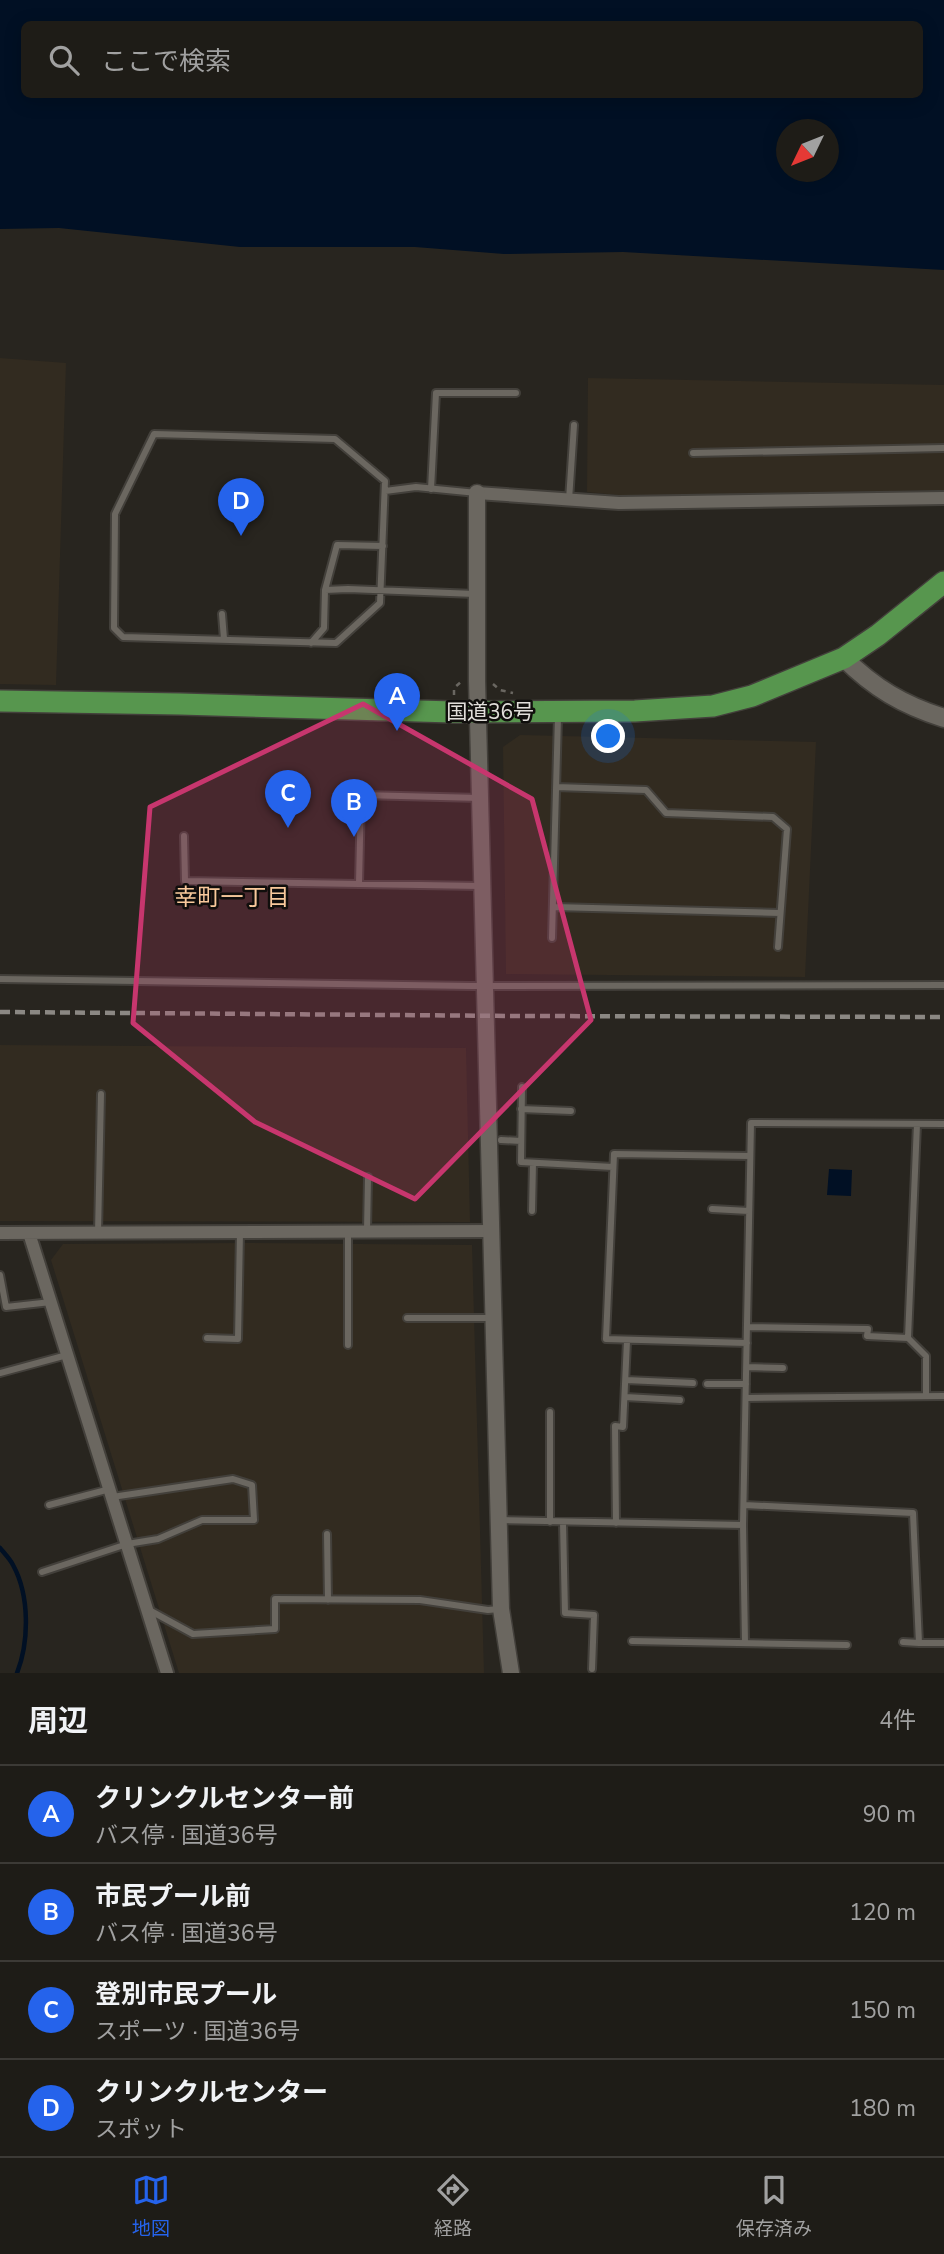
<!DOCTYPE html>
<html lang="ja">
<meta charset="utf-8">
<style>
body{margin:0;font-family:"Nunito Sans","Noto Sans JP",sans-serif;background:#262520;color:#f1f3f6}
.compass{position:absolute;left:776px;top:119px;width:63px;height:63px;border-radius:50%;background:#1e1c17;box-shadow:0 4px 18px #0003;rotate:227deg}
.you{position:absolute;left:609px;top:737px;width:24px;height:24px;margin:-18px;border:5px solid #fff;border-radius:50%;background:#1a73e8;box-shadow:0 0 0 10px #1a73e833}
.badge{display:grid;place-items:center;width:46px;height:46px;border-radius:50%;background:#2563eb;color:#fff;font-size:23px;font-weight:700}
.pin{position:absolute;translate:-50% -58px;filter:drop-shadow(0 2px 4px #0008)}
.pin::after{content:'';position:absolute;top:37px;width:24px;height:21px;background:inherit;clip-path:polygon(0 0,100% 0,50% 100%)}
.list{margin:0;padding:0;list-style:none}
h2{display:flex;justify-content:space-between;align-items:center;height:91px;margin:0;padding:0 28px;font-size:30px}
h2 small{font-size:23px;font-weight:400;color:#a1a1a1}
.list li{display:grid;grid-template-columns:46px 1fr auto;gap:21px;align-items:center;box-sizing:border-box;height:98px;padding:0 28px;border-top:2px solid #3c3a36}
.list b{display:block;font-size:26px;white-space:nowrap}
.list p{margin:0;font-size:23px;white-space:nowrap;color:#a1a1a1}
.list em{font-size:23px;font-style:normal;color:#a1a1a1}
.icon{flex:none;width:38px;height:38px;fill:none;stroke:currentColor;stroke-width:2;stroke-linecap:round;stroke-linejoin:round}
.map{position:relative;flex:none;width:944px;height:1673px;overflow:hidden}
.search{position:absolute;background:#1e1c17;box-shadow:0 4px 18px #0003;left:21px;right:21px;top:21px;height:77px;display:flex;align-items:center;gap:18px;box-sizing:border-box;padding:0 24px;border-radius:10px;color:#a1a1a1;font-size:26px}
.sheet{height:483px;background:#1e1c17}
nav{display:flex;justify-content:space-around;align-items:center;box-sizing:border-box;height:98px;border-top:2px solid #3c3a36;background:#1e1c17;font-size:19px;color:#a1a1a1}
nav a{display:grid;justify-items:center;gap:4px}
nav .on{color:#2563eb}
.map>svg:first-child{display:block}
</style>
<div class="map">
<svg width="944" height="1673" viewBox="0 0 944 1673">
<rect width="100%" height="100%" fill="#28251f"/>
<path fill="#322b20" d="M0 358 66 363 56 685 0 684Z
M588 378 944 385V490L629 496 587 492Z
M520 735 816 742 805 977 506 974 503 747Z
M0 1045 466 1048 470 1222 0 1221Z
M245 1243 472 1245 484 1673H179L51 1260 63 1244Z"/>
<path fill="#011024" fill-rule="evenodd" d="M0 0H944V270L623 252 504 254 415 247H240L59 228 0 229ZM24 24H920V94H24ZM786 130H828V172H786Z
M829 1169 852 1170 851 1196 827 1195Z"/>
<g fill="none" stroke-linecap="round" stroke-linejoin="round">
<path stroke="#011024" stroke-width="4.5" d="M0 1548C4 1553 10 1559 13 1565 30 1596 29 1642 17 1673"/>
<defs>
<path id="service" d="M154 434 335 439 385 481 380 603 336 643 123 637 114 628 115 514Z
M693 453 944 448
M431 489 436 393H516
M385 491 416 487 477 493
M569 500 574 425
M325 590 348 589 475 594
M222 614 224 639
M311 643 324 628 325 590 337 545 383 546
M556 787 646 790 666 813 773 817 787 829 778 947
M184 836 185 881 480 886
M359 884 361 795 480 798
M554 907 780 913
M552 938 558 716
M0 979 471 986 944 985
M522 1087 521 1162 613 1167
M521 1109 571 1111
M917 1124 908 1338 926 1356V1396
M501 1140 521 1141
M712 1209 749 1211
M532 1211 533 1163
M367 1231 368 1177
M348 1232V1345
M98 1233 101 1094
M0 1275 6 1307 51 1302
M407 1318H492
M748 1327 868 1329 867 1336 908 1338
M207 1338 238 1339 240 1232
M747 1343 606 1339 614 1154 750 1156
M747 1367 783 1368
M0 1373 67 1355
M626 1380 693 1383
M707 1384H746
M625 1397 680 1400
M746 1398 944 1396
M550 1412V1522
M49 1505 110 1489
M744 1505 913 1513 919 1643H944
M500 1520 743 1525
M563 1523 565 1613 594 1615 592 1669
M616 1523 615 1426 623 1427 627 1341
M327 1534 328 1600
M42 1572 127 1544 158 1539 202 1520H254L252 1485 233 1479 112 1497
M149 1610 193 1634 275 1629V1599L420 1600 488 1610 499 1609
M632 1641 847 1645
M903 1642 919 1643
M745 1643 743 1525 751 1123 944 1124"/>
<path id="minor" d="M477 493 619 503 944 498
M0 1233 492 1231
M29 1233 167 1673"/>
<path id="tertiary" d="M477 493V681L501 1609 511 1673"/>
<path id="secondary" d="M844 658C874 688 903 705 944 718"/>
<path id="trunk" d="M0 701 180 704 453 712 635 711 713 706 752 696 844 658 878 635 944 582"/>
</defs>
<use href="#service" stroke="#43403b" stroke-width="10"/>
<use href="#minor" stroke="#43403b" stroke-width="16"/>
<use href="#tertiary" stroke="#43403b" stroke-width="19"/>
<use href="#secondary" stroke="#43403b" stroke-width="21"/>
<use href="#trunk" stroke="#43403b" stroke-width="24"/>
<path stroke="#6a6761" stroke-width="2.5" stroke-dasharray="5 5" stroke-linecap="butt" d="M493 684 500 690 513 693
M454 695V688L462 681"/>
<use href="#service" stroke="#6b6760" stroke-width="6"/>
<use href="#minor" stroke="#6b6760" stroke-width="12"/>
<use href="#tertiary" stroke="#6b6760" stroke-width="16"/>
<use href="#secondary" stroke="#6b6760" stroke-width="18"/>
<use href="#trunk" stroke="#57964e" stroke-width="21"/>
<path stroke="#8b8883" stroke-width="4.5" stroke-dasharray="10 5" stroke-linecap="butt" d="M0 1012 519 1016 944 1017"/>
</g>
<path fill="#c7366e" fill-opacity="0.2" stroke="#c7366e" stroke-width="5" stroke-linejoin="round" d="M363 704 532 799 591 1020 415 1199 255 1122 133 1023 150 807Z"/>
<g text-anchor="middle" dominant-baseline="central" stroke-width="5" stroke-linejoin="round" paint-order="stroke">
<g font-size="21" fill="#e1deda" stroke="#100e0c">
<text x="490" y="712">国道36号</text>
</g>
<g font-size="23" fill="#f9c99c" stroke="#100e0c">
<text x="232" y="897">幸町一丁目</text>
</g>
</g>
</svg>
<svg class="compass" viewBox="-18 -18 36 36"><path d="M0-13l5 13h-10z" fill="#e53935"/><path d="M0 13l5-13h-10z" fill="#a1a1a1"/></svg>
<div class="you"></div>
<div class="pin badge" style="left:397px;top:731px">A</div>
<div class="pin badge" style="left:354px;top:837px">B</div>
<div class="pin badge" style="left:288px;top:828px">C</div>
<div class="pin badge" style="left:241px;top:536px">D</div>
<div class="search"><svg class="icon" aria-label="search" viewBox="0 0 24 24"><circle cx="10" cy="10" r="6"/><path d="M15 15l6 6"/></svg>ここで検索</div>
</div>
<section class="sheet">
<h2>周辺<small>4件</small></h2>
<ul class="list">
<li><span class="badge">A</span><div><b>クリンクルセンター前</b><p>バス停 · 国道36号</p></div><em>90 m</em></li>
<li><span class="badge">B</span><div><b>市民プール前</b><p>バス停 · 国道36号</p></div><em>120 m</em></li>
<li><span class="badge">C</span><div><b>登別市民プール</b><p>スポーツ · 国道36号</p></div><em>150 m</em></li>
<li><span class="badge">D</span><div><b>クリンクルセンター</b><p>スポット</p></div><em>180 m</em></li>
</ul>
</section>
<nav>
<a class="on"><svg class="icon" aria-label="map" viewBox="0 0 24 24"><path d="M3 6l6-2 6 2 6-2v14l-6 2-6-2-6 2zM9 4v14M15 6v14"/></svg>地図</a>
<a><svg class="icon" aria-label="directions" viewBox="0 0 24 24"><path d="M12 3l9 9-9 9-9-9zM9 14v-3h6M13 9l2 2-2 2"/></svg>経路</a>
<a><svg class="icon" aria-label="saved" viewBox="0 0 24 24"><path d="M7 4h10v16l-5-4-5 4z"/></svg>保存済み</a>
</nav>
